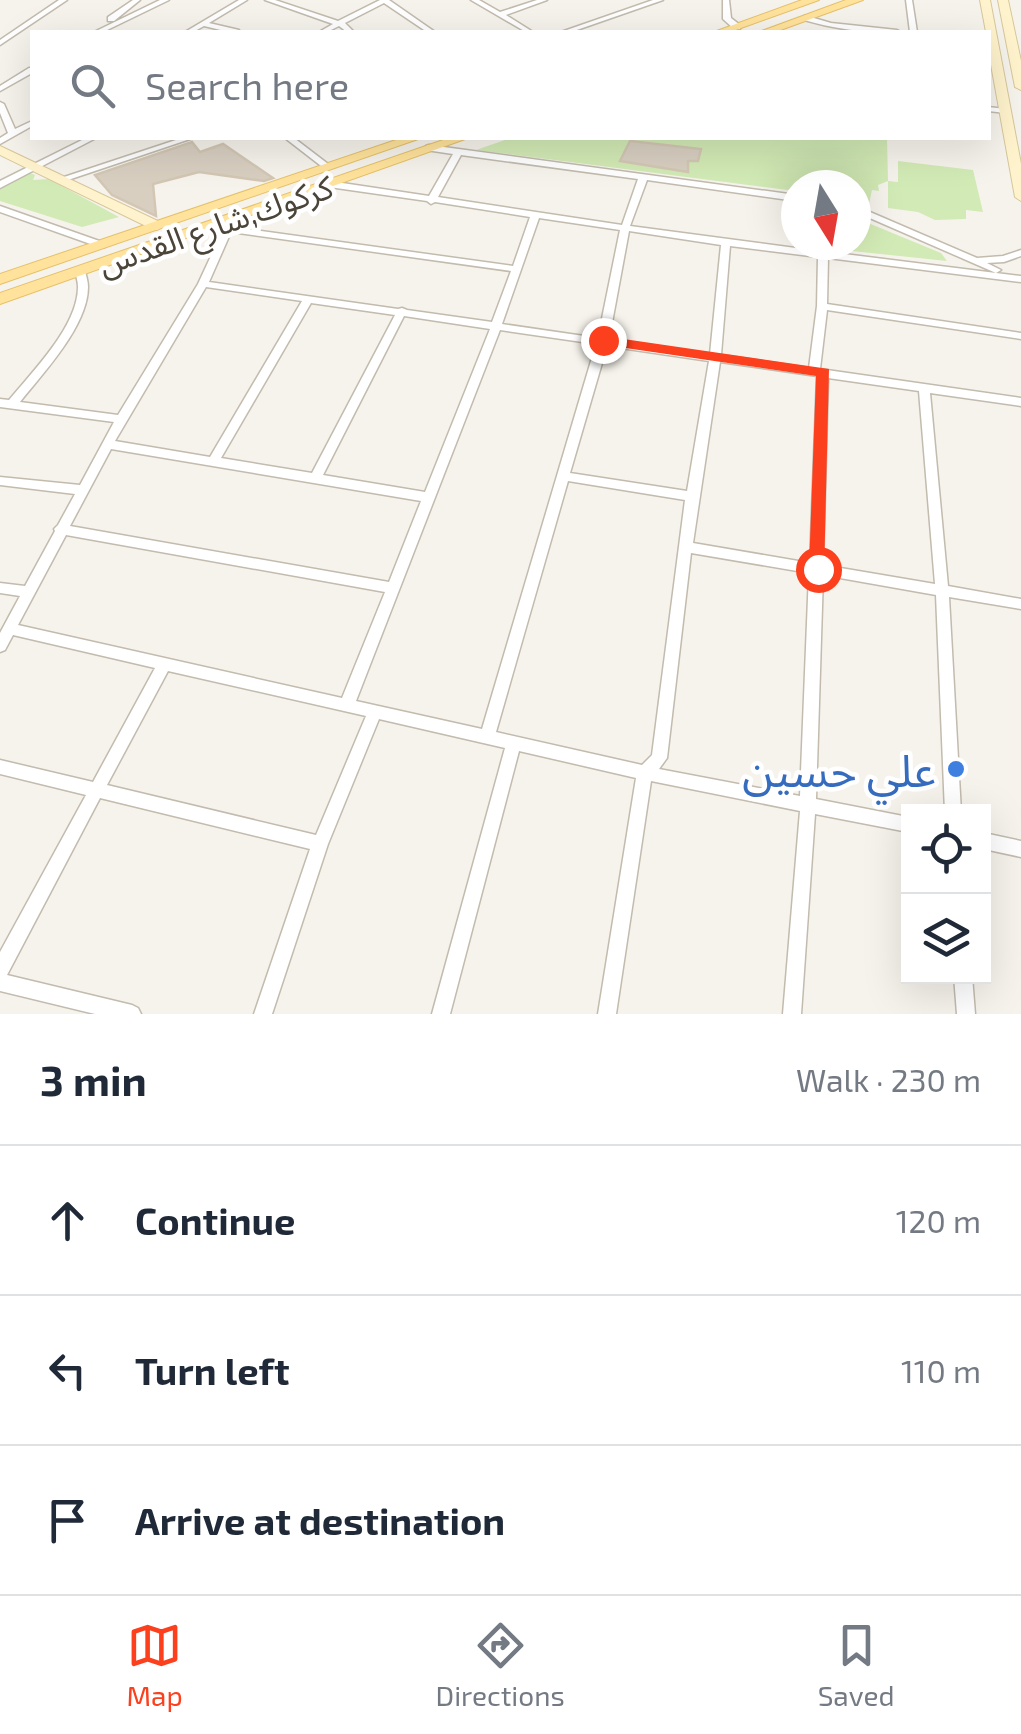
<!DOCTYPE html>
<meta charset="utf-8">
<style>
body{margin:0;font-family:"Exo 2","Noto Sans Arabic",sans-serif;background:#f6f6f7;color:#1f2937}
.controls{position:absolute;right:30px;bottom:30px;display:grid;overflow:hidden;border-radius:0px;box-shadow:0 10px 40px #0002}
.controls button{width:90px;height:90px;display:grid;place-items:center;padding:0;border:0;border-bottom:2px solid #e0e1e3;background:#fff;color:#1f2937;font:50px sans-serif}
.compass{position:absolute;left:781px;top:170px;width:90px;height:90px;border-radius:50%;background:#fff;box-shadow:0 10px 40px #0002;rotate:169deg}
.stop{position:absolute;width:30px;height:30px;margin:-22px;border:8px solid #fc3f1d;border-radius:50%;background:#fff}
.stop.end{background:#fc3f1d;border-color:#fff;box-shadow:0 2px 10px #0008}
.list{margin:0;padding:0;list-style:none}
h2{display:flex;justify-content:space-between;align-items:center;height:130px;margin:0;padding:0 40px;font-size:42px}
h2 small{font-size:32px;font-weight:400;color:#747a83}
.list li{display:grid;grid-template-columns:65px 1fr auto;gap:30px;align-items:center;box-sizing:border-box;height:150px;padding:0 40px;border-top:2px solid #e0e1e3}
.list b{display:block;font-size:38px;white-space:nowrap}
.list em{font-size:32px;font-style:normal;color:#747a83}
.icon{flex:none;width:55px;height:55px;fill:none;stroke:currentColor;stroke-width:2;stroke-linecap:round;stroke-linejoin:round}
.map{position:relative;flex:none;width:1021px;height:1014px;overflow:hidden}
.search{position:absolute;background:#fff;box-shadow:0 10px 40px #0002;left:30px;right:30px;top:30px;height:110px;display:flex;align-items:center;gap:25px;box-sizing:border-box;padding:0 35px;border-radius:0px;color:#747a83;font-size:38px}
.sheet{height:580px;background:#fff}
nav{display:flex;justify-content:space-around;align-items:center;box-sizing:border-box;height:140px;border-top:2px solid #e0e1e3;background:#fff;font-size:28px;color:#747a83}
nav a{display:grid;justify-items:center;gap:5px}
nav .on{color:#fc3f1d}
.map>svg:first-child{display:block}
</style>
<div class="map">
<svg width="1021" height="1014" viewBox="0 0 1021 1014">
<rect width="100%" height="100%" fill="#f6f3ec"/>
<path fill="#d2eab5" d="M511 138H887L888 181 898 182V161L973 170 983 212 966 210V219L935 220 918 212 888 208V181L878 185 879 191 872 190 869 204 856 201V185H796V191L476 150Z
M27 172 35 175 33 180 49 179 119 217 82 227 0 201V187Z
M856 218 941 253 947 261 833 249V245H856Z"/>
<path fill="#d8cfc1" stroke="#d3c7b4" stroke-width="2.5" d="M630 141 701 149 698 161H688V172L620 161Z
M192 142 200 152 223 144 273 178 264 181 199 172 153 184 156 216 112 195 95 175Z"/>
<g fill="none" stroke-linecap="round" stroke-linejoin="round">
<defs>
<path id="street" d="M59 0H67L0 45V40Z
M133 0H140L114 21H108V17Z
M160 0H169L103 32H94Z
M239 0H247L209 23 239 30V32H229L204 26 193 32H185Z
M265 0H275L338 21 380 0H389L435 32H427L384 3 345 23 354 32H347L339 26 327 32H319L333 24Z
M471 0H479L500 12 537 0H547L506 15 533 32H526Z
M653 0H663L571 32H561Z
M723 0H729L731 18 740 25V29H734L723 19Z
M906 0H912L917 32H910Z
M807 16 831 23 897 30 901 32C869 34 835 29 804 20V16Z
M29 68H32V73L0 91V86Z
M0 102 4 104 15 129 32 121V126L0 144V138L8 133 0 113Z
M988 107 1006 109 1010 111 1006 113 988 111Z
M86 138H96L0 188V181Z
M182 138H193L62 182 55 180Z
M285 138H294L332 167 325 169Z
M429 145 796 195V201L647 180 630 226 818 251 820 245H826L828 252 996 273 856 212V206L977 258 1003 256 1021 250V256L1004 262 987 263 1001 270 996 273 1021 276V282L828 258 827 304 1021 333V339L827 310 820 369 1021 398V406L930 393 948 586 1021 599V609L949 597 961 812H945L936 595 823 575 816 799 908 817V832L815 814 801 1014H783L800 811 651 781 616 1014H598L636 778 519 751 450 1014H432L505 748 379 719 328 844 272 1014H254L310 849 100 798 7 975 132 1005 138 1008 141 1014H95L0 991V952L86 795 0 774V760L93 782 155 668 13 635 5 650 0 652V633L20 596 0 593V583L25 586 55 531 54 529 58 525 75 494 0 485V477L80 485 114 422 0 407V399L9 400C33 371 78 326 78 287 78 281 76 276 75 271L80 268 85 271C86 276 88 281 88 287 88 326 43 373 20 402L118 415 198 284 230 215H236L238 217 233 227 513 266 530 217 435 202 431 204 427 201 329 187 325 184 329 181 429 196 453 154 426 150V146ZM461 155 638 179 622 225 438 197ZM539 218 620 230 598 338 502 324ZM629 231 721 245 710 354 609 339ZM231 232 511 271 492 322 407 310 402 308 398 309 209 282ZM730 246 818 257 817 306 809 368 721 355ZM206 287 302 301 210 457 115 441ZM311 303 395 315 312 473 221 458ZM404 316 490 329 425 492 323 475ZM500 330 596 344 482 729 356 701ZM607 346 709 361 687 491 570 473ZM720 362 817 376 810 563 693 543ZM828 378 919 391 935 584 823 565ZM111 449 421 501 389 582 70 526ZM568 481 685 500 652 755 642 765 496 732ZM66 535 385 592 342 698 18 625ZM691 553 809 573 800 796 659 769 667 758ZM168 671 366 716 316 835 107 785Z
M0 206 105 243 107 245 105 247H99L0 212Z
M984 833 1021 841V857L984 849Z
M954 976H972L975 1014H957Z"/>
<path id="secondary" d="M980 0H990L1021 164V201L1015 197 988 48V32H986Z
M998 0H1008L1021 61V90L1015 87Z
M0 146 162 223 164 226 157 230 152 229 0 155Z"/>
<path id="primary" d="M802 0H819L730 32H714Z
M846 0H863L775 32H759Z
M402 138H421L0 284V274Z
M449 138H468L0 304V293Z"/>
</defs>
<use href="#street" stroke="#c2bbae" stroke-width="3"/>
<use href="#secondary" stroke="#d6c79b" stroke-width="2"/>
<use href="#primary" stroke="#e6c16a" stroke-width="2"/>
<use href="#street" fill="#fff" fill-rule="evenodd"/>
<use href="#secondary" fill="#fff3cd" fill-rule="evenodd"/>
<use href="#primary" fill="#ffe39c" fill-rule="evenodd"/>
</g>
<path fill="#fc3f1d" d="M603 336 829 369 824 574H812L809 569 816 376 598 344V337Z"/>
<circle fill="#3f7fe0" stroke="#fff" stroke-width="4" cx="956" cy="769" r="10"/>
<g text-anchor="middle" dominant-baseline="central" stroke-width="9" stroke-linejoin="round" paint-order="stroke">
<g font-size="32" fill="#4b4439" stroke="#fff">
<text transform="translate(215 224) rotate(-19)">كركوك,شارع القدس</text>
</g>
<g font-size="45" fill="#366cbe" stroke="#fff" text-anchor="end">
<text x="936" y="769">علي حسين</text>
</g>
</g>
</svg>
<div class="controls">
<button><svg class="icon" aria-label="locate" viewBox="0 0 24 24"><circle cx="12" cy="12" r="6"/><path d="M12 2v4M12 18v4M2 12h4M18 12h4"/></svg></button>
<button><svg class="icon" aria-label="layers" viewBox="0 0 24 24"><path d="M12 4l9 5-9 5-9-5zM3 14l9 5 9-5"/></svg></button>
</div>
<svg class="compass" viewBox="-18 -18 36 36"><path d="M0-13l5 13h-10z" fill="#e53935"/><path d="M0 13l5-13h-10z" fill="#747a83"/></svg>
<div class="stop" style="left:818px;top:569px"></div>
<div class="stop end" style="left:603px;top:340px"></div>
<div class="search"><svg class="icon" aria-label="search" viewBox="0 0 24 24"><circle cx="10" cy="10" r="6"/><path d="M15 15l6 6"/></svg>Search here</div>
</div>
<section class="sheet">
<h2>3 min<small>Walk · 230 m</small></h2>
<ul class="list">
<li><svg class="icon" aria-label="ahead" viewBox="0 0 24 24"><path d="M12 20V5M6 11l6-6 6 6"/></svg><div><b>Continue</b></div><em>120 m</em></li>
<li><svg class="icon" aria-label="left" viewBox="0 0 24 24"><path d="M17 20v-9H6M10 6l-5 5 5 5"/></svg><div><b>Turn left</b></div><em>110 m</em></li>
<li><svg class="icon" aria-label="arrive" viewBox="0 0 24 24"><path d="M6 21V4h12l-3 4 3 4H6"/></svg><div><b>Arrive at destination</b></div></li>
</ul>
</section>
<nav>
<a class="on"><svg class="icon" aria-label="map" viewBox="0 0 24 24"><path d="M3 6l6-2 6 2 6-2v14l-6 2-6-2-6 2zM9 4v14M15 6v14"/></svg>Map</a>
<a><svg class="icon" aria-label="directions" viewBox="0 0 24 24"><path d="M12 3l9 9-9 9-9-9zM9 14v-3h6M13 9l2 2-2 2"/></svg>Directions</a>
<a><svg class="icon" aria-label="saved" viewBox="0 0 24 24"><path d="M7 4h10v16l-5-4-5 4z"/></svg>Saved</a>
</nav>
